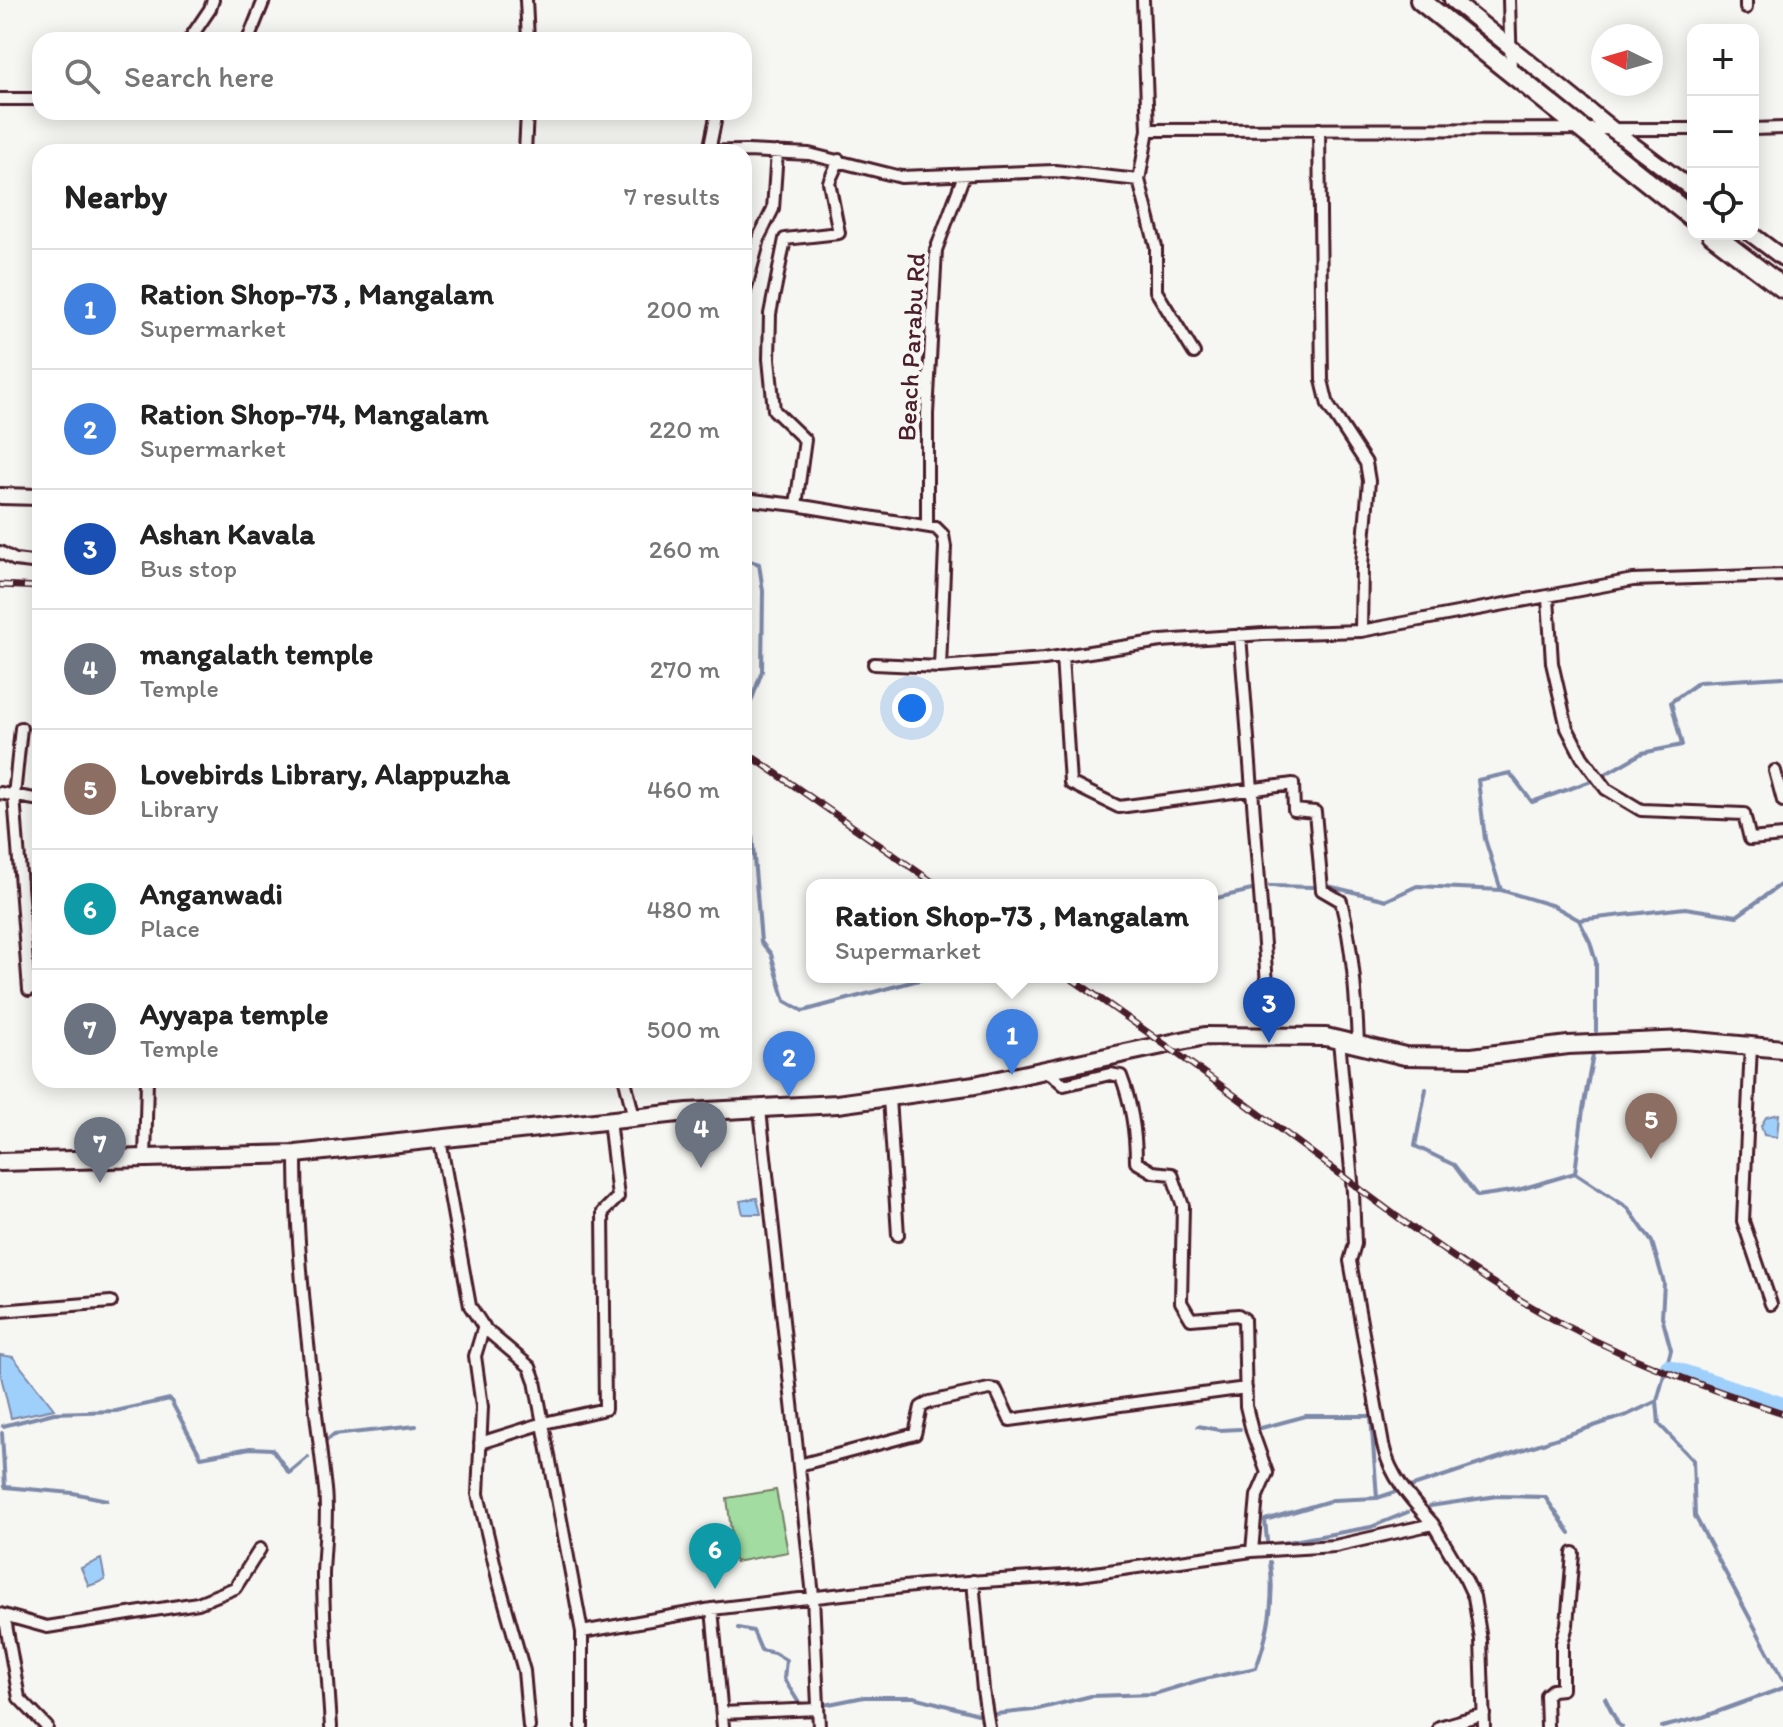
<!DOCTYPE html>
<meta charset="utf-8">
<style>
body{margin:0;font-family:Itim,sans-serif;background:#f6f6f6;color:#222}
.controls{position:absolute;right:24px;top:24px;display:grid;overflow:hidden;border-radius:16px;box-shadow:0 4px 20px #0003}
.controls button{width:72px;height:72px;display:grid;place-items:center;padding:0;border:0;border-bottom:2px solid #e0e0e0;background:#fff;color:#222;font:40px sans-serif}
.compass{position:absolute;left:1591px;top:24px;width:72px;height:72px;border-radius:50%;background:#fff;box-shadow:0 4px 20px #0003;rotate:275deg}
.you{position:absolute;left:912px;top:708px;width:28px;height:28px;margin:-20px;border:6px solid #fff;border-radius:50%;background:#1a73e8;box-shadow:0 0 0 12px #1a73e833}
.badge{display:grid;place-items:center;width:52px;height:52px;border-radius:50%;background:#4a1f2b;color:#fff;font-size:26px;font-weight:700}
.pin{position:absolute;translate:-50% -66px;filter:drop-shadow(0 2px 4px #0008)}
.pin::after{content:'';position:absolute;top:42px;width:28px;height:24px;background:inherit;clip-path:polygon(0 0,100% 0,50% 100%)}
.popup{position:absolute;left:806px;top:879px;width:412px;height:104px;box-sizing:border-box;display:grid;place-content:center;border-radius:16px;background:#fff;filter:drop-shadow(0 2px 6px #0005);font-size:26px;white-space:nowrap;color:#767676}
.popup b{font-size:30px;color:#222}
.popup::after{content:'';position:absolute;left:50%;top:100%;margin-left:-16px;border:16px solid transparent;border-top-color:#fff}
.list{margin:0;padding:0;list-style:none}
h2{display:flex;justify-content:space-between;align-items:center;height:104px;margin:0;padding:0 32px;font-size:34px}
h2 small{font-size:26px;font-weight:400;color:#767676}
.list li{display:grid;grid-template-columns:52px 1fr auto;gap:24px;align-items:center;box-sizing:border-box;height:120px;padding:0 32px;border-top:2px solid #e0e0e0}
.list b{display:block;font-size:30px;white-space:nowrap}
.list p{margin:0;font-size:26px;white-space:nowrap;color:#767676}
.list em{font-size:26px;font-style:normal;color:#767676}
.icon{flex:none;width:44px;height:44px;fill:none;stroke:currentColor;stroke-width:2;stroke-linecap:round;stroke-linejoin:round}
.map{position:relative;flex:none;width:1783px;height:1727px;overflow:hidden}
.search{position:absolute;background:#fff;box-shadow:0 4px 20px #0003;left:32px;top:32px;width:720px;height:88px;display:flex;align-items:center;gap:20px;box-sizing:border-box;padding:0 28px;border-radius:24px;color:#767676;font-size:30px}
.panel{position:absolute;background:#fff;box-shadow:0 4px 20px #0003;left:32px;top:144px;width:720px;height:944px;border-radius:24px}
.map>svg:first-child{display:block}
</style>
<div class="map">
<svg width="1783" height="1727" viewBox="0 0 1783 1727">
<rect width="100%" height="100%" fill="#f6f6f2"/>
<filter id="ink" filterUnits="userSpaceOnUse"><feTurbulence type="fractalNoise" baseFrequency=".0125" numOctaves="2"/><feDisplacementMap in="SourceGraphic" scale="16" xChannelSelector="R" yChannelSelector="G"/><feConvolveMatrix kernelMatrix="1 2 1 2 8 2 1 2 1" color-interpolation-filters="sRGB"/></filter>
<g filter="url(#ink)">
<path fill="#a2dca1" stroke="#767e66" stroke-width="2" d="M776 1490 788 1552 735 1562 727 1498Z"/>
<path fill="#9fd0fb" stroke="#7d89a8" stroke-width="2" d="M1779 1114 1777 1137 1764 1135 1761 1126 1766 1117Z
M757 1198 761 1214H743L740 1201Z
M0 1355 13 1357 54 1409 11 1418 0 1372Z
M101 1559 105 1580 89 1586 81 1568Z"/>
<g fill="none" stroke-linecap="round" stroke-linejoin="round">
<path stroke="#7d89a8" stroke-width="4" d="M744 559 759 564 763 591 762 671 747 713V744
M746 762 761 942 771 954 785 1001 803 1011 930 977
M1270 886 1313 887
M1328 886 1387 900 1417 886 1501 890 1554 906 1579 920 1590 942 1596 962V1031
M1501 890 1485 839 1478 780 1510 773 1532 802 1597 779 1642 753 1682 745 1671 702 1699 682 1783 677
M1212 899 1252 890
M1579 920 1685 908 1737 916 1783 883
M1593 1054 1583 1109 1575 1173 1628 1208 1652 1242 1664 1283 1662 1317 1671 1350 1657 1401 1659 1424 1693 1460 1695 1516 1783 1680
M1426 1089 1415 1146 1454 1165 1477 1196 1518 1190 1575 1173
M3 1426 54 1413 116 1411 170 1399 201 1457 250 1448 272 1449 289 1473 308 1457
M1198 1426 1219 1430 1240 1429
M1261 1428 1306 1416H1371L1377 1498
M2 1433 5 1487 73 1493 107 1500
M326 1441 333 1435 416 1426
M1430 1506 1497 1496 1545 1497 1570 1533
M1267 1541 1265 1520 1333 1500 1377 1498 1627 1415 1657 1401
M1271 1545 1371 1527 1408 1512
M738 1628 753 1631 761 1650 774 1653 786 1660 784 1679 799 1703 808 1705
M1605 1698 1618 1724 1622 1727
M824 1705 864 1697H914L978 1714
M996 1714 1034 1710 1091 1696 1154 1694 1200 1680 1256 1668C1269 1633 1275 1599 1270 1562
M1662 1727 1703 1717 1783 1688"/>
<path stroke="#9fd0fb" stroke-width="14" d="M1667 1366 1783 1404"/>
<defs>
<path id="street" d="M526 0 528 40
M1143 0 1148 130
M1509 0 1511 71
M1746 8V0
M189 40 210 9 213 0
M248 40 264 0
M0 99H40
M1319 129 1322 380 1328 405 1366 463 1369 481 1362 566 1361 631
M1753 129 1783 128
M709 151 717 112
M525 152 527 112
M675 152 747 151 809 154 901 177 1055 171 1139 180 1148 130 1693 129
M1139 180 1156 247V291L1194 353
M744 295 760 235 773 209 777 152
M744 499 796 505 936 528 943 535 945 547 940 667
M796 505 805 440 774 410 769 359 770 314 785 239 839 233 829 182 839 160
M927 526V414L936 250 964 175
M0 552 15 560 40 563
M1548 598 1552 663 1567 728 1582 757 1606 789 1641 810 1744 814 1750 839 1783 836
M1240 635 1271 1035
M1062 656 1070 783 1119 807 1293 784 1294 810 1315 812 1322 890 1341 901C1353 948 1356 996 1358 1044
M874 664 940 667 1044 659 1161 641 1264 634 1361 631 1633 580 1783 575
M21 728 14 796 29 990
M1775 771 1783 801
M0 793 40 800
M1339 1040 1353 1192 1355 1244 1350 1261 1383 1445C1390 1477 1412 1501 1433 1524
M1751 1045 1743 1221 1771 1304
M1048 1071 1064 1085 1110 1074 1121 1076C1131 1102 1136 1134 1136 1162L1153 1172 1172 1174 1183 1206 1181 1302 1191 1319 1238 1315 1244 1319 1246 1406 1252 1431 1267 1473 1257 1496 1252 1551
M625 1080 634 1118
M889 1098 898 1235
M760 1110 813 1596 819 1727
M440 1140 470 1306 485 1329 530 1367 535 1381 582 1632V1727
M296 1154C296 1265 312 1378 325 1489 328 1517 324 1546 323 1574 323 1625 328 1676 331 1727
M145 1160 147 1080
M0 1311 111 1302
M484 1326 475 1356 482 1407 478 1494 498 1579 524 1671 529 1727
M480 1443 544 1423 605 1409 603 1212 618 1197 609 1120
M799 1465 915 1434 921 1407 930 1402 989 1389 996 1390 1010 1420 1246 1388
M973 1581 983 1690 989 1727
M0 1614 47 1627 198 1603 235 1588 260 1549
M0 1615 6 1625 19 1698 47 1727
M582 1632 712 1609
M722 1713 818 1709
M723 1727 712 1609 922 1585 1080 1575 1252 1551 1335 1546 1433 1524 1466 1580 1474 1597 1481 1640 1484 1727
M1439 1727 1484 1714
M1547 1727 1546 1695 1552 1690 1562 1689V1643L1567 1625 1573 1553"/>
<path id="secondary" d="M1452 0 1613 130 1693 190
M1751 234 1783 258
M0 496 40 497"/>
<path id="primary" d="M0 1162 296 1154 688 1112 837 1104 975 1085 1205 1036 1326 1037 1405 1056 1472 1057 1568 1045 1685 1040 1783 1049"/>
<path id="highway" d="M1420 0 1693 218
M1712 234 1783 288"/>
</defs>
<use href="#street" stroke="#4a1f2b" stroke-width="16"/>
<use href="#secondary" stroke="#4a1f2b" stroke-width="20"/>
<use href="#primary" stroke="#4a1f2b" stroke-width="22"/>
<use href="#highway" stroke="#4a1f2b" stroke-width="24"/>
<use href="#street" stroke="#f6f6f2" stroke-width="10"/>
<use href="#secondary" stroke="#f6f6f2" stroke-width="14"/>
<use href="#primary" stroke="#f6f6f2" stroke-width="16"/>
<use href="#highway" stroke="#f6f6f2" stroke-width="18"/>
<defs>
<path id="rail" d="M0 585 40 587
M744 751 937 885
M1069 977C1156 1037 1240 1099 1324 1162 1402 1221 1482 1282 1570 1328 1638 1364 1710 1389 1783 1413"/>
</defs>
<use href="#rail" stroke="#4a1f2b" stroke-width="7"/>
<use href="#rail" stroke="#f6f6f2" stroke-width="4" stroke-dasharray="12" stroke-linecap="butt"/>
</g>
</g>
<g text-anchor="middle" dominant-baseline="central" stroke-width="8" stroke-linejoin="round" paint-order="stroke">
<g font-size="26" fill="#4a1f2b" stroke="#f6f6f2">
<text transform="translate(911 347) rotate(-87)">Beach Parabu Rd</text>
</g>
</g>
</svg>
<div class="controls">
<button>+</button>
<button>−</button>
<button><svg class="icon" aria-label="locate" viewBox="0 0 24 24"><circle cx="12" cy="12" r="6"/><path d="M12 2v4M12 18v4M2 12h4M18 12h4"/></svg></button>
</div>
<svg class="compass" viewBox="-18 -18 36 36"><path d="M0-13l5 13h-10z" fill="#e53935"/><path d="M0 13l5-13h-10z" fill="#767676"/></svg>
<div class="you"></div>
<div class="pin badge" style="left:1012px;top:1075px;background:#3f7fe0">1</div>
<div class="popup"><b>Ration Shop-73 , Mangalam</b>Supermarket</div>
<div class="pin badge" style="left:789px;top:1097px;background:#3f7fe0">2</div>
<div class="pin badge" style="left:1269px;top:1043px;background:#1a4fb4">3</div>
<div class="pin badge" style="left:701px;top:1168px;background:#6b7280">4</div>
<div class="pin badge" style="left:1651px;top:1159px;background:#8d6e63">5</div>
<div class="pin badge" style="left:715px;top:1589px;background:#0f9aa8">6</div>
<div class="pin badge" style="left:100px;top:1183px;background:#6b7280">7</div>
<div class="search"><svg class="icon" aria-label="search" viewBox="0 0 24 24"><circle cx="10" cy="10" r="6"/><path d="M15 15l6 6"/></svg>Search here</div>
<section class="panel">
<h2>Nearby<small>7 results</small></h2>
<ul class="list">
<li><span class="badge" style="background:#3f7fe0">1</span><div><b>Ration Shop-73 , Mangalam</b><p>Supermarket</p></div><em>200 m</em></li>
<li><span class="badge" style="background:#3f7fe0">2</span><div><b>Ration Shop-74, Mangalam</b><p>Supermarket</p></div><em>220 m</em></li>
<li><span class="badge" style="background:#1a4fb4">3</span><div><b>Ashan Kavala</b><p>Bus stop</p></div><em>260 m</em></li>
<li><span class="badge" style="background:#6b7280">4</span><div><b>mangalath temple</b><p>Temple</p></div><em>270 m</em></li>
<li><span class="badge" style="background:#8d6e63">5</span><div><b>Lovebirds Library, Alappuzha</b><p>Library</p></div><em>460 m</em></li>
<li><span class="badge" style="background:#0f9aa8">6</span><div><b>Anganwadi</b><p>Place</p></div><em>480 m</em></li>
<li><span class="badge" style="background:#6b7280">7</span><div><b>Ayyapa temple</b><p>Temple</p></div><em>500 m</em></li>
</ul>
</section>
</div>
